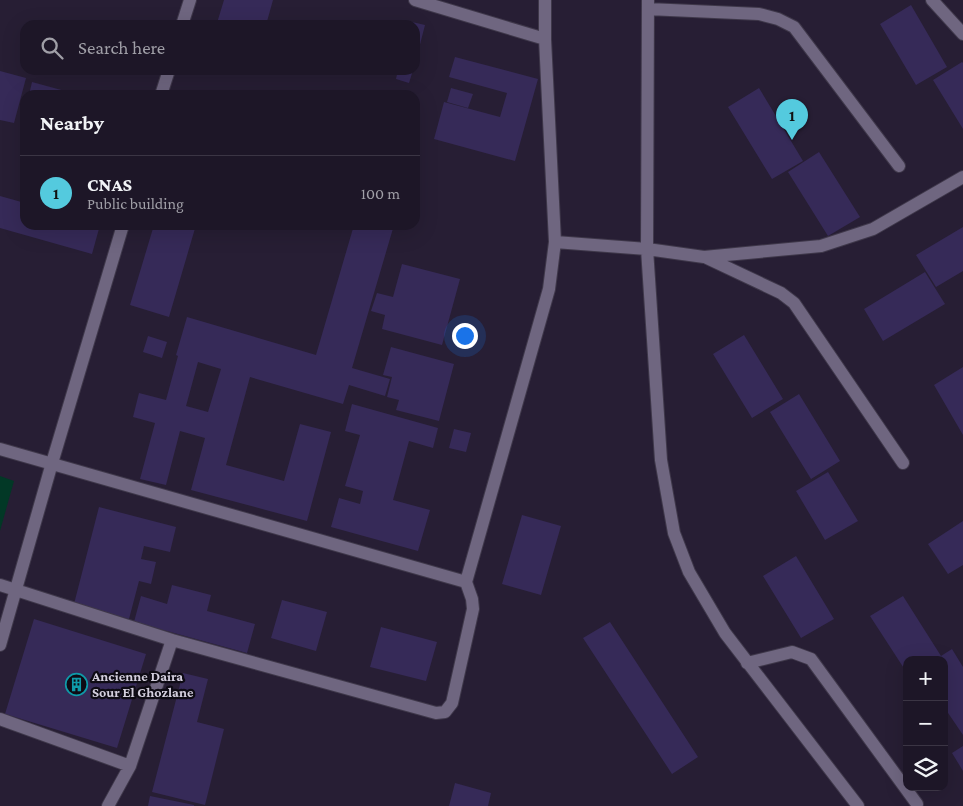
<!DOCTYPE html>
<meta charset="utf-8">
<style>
body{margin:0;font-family:"Crimson Pro",serif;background:#2a2333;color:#f1f3f6}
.controls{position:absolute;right:15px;bottom:15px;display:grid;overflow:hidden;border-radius:10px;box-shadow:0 5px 20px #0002}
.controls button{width:45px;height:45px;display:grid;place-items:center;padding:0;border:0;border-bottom:1px solid #3b3544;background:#1d1627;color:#f1f3f6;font:25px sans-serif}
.you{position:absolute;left:464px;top:335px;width:18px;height:18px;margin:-12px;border:4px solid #fff;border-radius:50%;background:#1a73e8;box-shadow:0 0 0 8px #1a73e833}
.badge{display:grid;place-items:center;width:32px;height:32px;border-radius:50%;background:#54cade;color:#111;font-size:16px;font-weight:700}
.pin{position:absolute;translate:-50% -41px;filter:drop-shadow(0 1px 2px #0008)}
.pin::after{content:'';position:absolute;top:26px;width:18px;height:15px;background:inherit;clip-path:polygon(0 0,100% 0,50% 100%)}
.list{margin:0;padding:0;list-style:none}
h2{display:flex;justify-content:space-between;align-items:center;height:65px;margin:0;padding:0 20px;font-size:21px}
h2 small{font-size:16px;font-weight:400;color:#a09fa7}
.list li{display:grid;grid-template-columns:32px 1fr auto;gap:15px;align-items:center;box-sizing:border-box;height:75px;padding:0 20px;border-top:1px solid #3b3544}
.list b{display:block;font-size:19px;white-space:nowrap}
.list p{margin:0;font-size:16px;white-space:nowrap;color:#a09fa7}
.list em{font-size:16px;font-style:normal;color:#a09fa7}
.icon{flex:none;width:28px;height:28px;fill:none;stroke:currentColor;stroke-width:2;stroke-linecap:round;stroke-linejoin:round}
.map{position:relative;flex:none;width:963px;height:806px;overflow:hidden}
.search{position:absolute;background:#1d1627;box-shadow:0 5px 20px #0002;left:20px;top:20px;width:400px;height:55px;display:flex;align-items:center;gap:12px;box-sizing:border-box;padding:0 18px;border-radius:15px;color:#a09fa7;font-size:19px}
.panel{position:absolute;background:#1d1627;box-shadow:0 5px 20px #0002;left:20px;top:90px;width:400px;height:140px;border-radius:15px}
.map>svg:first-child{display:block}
</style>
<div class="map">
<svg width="963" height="806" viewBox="0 0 963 806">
<rect width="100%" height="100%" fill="#271e34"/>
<path fill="#023826" d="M0 476 14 481 0 531Z"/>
<path fill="#362a58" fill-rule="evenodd" d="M224 0H273L266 25H223L217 23Z
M911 5 947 67 916 85 880 24Z
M412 22 425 25 416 60 415 25H411Z
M455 57 538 79 515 161 434 139 444 102 500 117 507 93 449 77Z
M962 62 963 63V129L933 80Z
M398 70H413L409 83 396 79Z
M0 71 26 78 14 123 0 120Z
M32 82 76 94V95H29Z
M451 88 473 94 468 108 447 102Z
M759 88 803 161 772 179 728 107Z
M819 152 860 217 828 236 788 172Z
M0 196 25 203V225H100L92 254 0 228Z
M154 225H196L169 317 130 305Z
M354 225H394L352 368 390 379 385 396 349 385 343 404 250 377 226 465 284 481 300 424 331 432 307 521 191 490 205 438 180 431 166 485 140 479 155 423 133 417 139 393 166 400 178 356 176 355 187 317 316 355ZM198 362 221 369 208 412 186 406Z
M963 227V271L936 287 916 255Z
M402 264 460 279 442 345 382 329 385 315 371 311 377 293 393 297Z
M925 272 945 304 883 341 864 309Z
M744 335 783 399 752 418 713 354Z
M148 336 167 342 162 358 143 352Z
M391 347 454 364 439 421 396 410 399 400 387 397 392 377 383 375Z
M963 367V435L934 385Z
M799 394 840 461 811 479 770 412Z
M352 404 438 428 433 448 409 441 393 500 430 510 418 551 331 527 339 498 360 504 363 491 345 486 360 435 345 431Z
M454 429 471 433 466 452 449 448Z
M828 472 858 521 825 540 796 491Z
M99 507 176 527 170 552 144 546 141 559 156 562 151 584 139 581 129 619 74 604Z
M522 515 561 526 541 595 502 584Z
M963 521V565L948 574 928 544Z
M796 556 834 619 801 638 763 576Z
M172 585 211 595 207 611 255 624 247 653 134 622 141 596 167 604Z
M903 596 941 656 952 649 963 667V735L944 707V660H907V673L870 616Z
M282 600 327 612 316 651 271 638Z
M34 619 146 654 117 748 5 714Z
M610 622 698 757 672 774 583 638Z
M381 627 437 642 426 681 370 667Z
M183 673 208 679 197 722 224 729 205 805 152 792Z
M963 746V771L952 753Z
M455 783 491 793 488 806H449Z
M150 796 194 805V806H148Z"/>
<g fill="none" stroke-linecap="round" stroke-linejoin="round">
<defs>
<path id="minor" d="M415 0 545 39
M648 0 647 249 661 460 674 533 689 572 725 633 858 806
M932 0 963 34
M648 9 759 14 778 19 794 27 899 166
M182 25 190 0
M161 95 169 70
M555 242 647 249 704 257 821 246 873 229 963 177
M707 258 781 293 794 303 903 463
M0 449 466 582 549 289 555 242 545 39V0
M0 585 172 640 436 713 445 712 452 703 473 609 472 599 466 582
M0 645 52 463 123 225
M747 663 792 652 811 659 917 804
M0 719 130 766
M108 806 130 766 172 640"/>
</defs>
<use href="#minor" stroke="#3f384a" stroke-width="14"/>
<use href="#minor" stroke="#6f6680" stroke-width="12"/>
</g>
<defs>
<symbol id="building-ring" viewBox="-11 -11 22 22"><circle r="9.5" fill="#0e0b14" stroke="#0f9aa8" stroke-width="1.5"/><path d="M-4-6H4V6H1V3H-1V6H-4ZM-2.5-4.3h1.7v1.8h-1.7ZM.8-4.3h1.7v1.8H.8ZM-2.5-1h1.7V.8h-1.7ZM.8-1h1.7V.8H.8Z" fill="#0f9aa8"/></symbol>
</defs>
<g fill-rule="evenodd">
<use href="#building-ring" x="64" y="672" width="25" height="25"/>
</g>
<g text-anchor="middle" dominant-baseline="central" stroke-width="4.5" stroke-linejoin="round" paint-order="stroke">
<g font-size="14" font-weight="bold" fill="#d4cfde" stroke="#0e0b14" text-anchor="start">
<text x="92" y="676">Ancienne Daira<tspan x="92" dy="16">Sour El Ghozlane</tspan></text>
</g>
</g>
</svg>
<div class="controls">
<button>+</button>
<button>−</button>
<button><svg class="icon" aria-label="layers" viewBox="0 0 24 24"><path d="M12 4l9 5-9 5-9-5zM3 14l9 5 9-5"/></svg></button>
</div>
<div class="you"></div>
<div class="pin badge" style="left:792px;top:140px">1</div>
<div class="search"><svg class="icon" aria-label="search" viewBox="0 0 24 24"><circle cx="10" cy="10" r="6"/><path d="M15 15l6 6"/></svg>Search here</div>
<section class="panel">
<h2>Nearby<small></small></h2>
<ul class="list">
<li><span class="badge">1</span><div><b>CNAS</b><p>Public building</p></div><em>100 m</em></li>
</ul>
</section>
</div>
